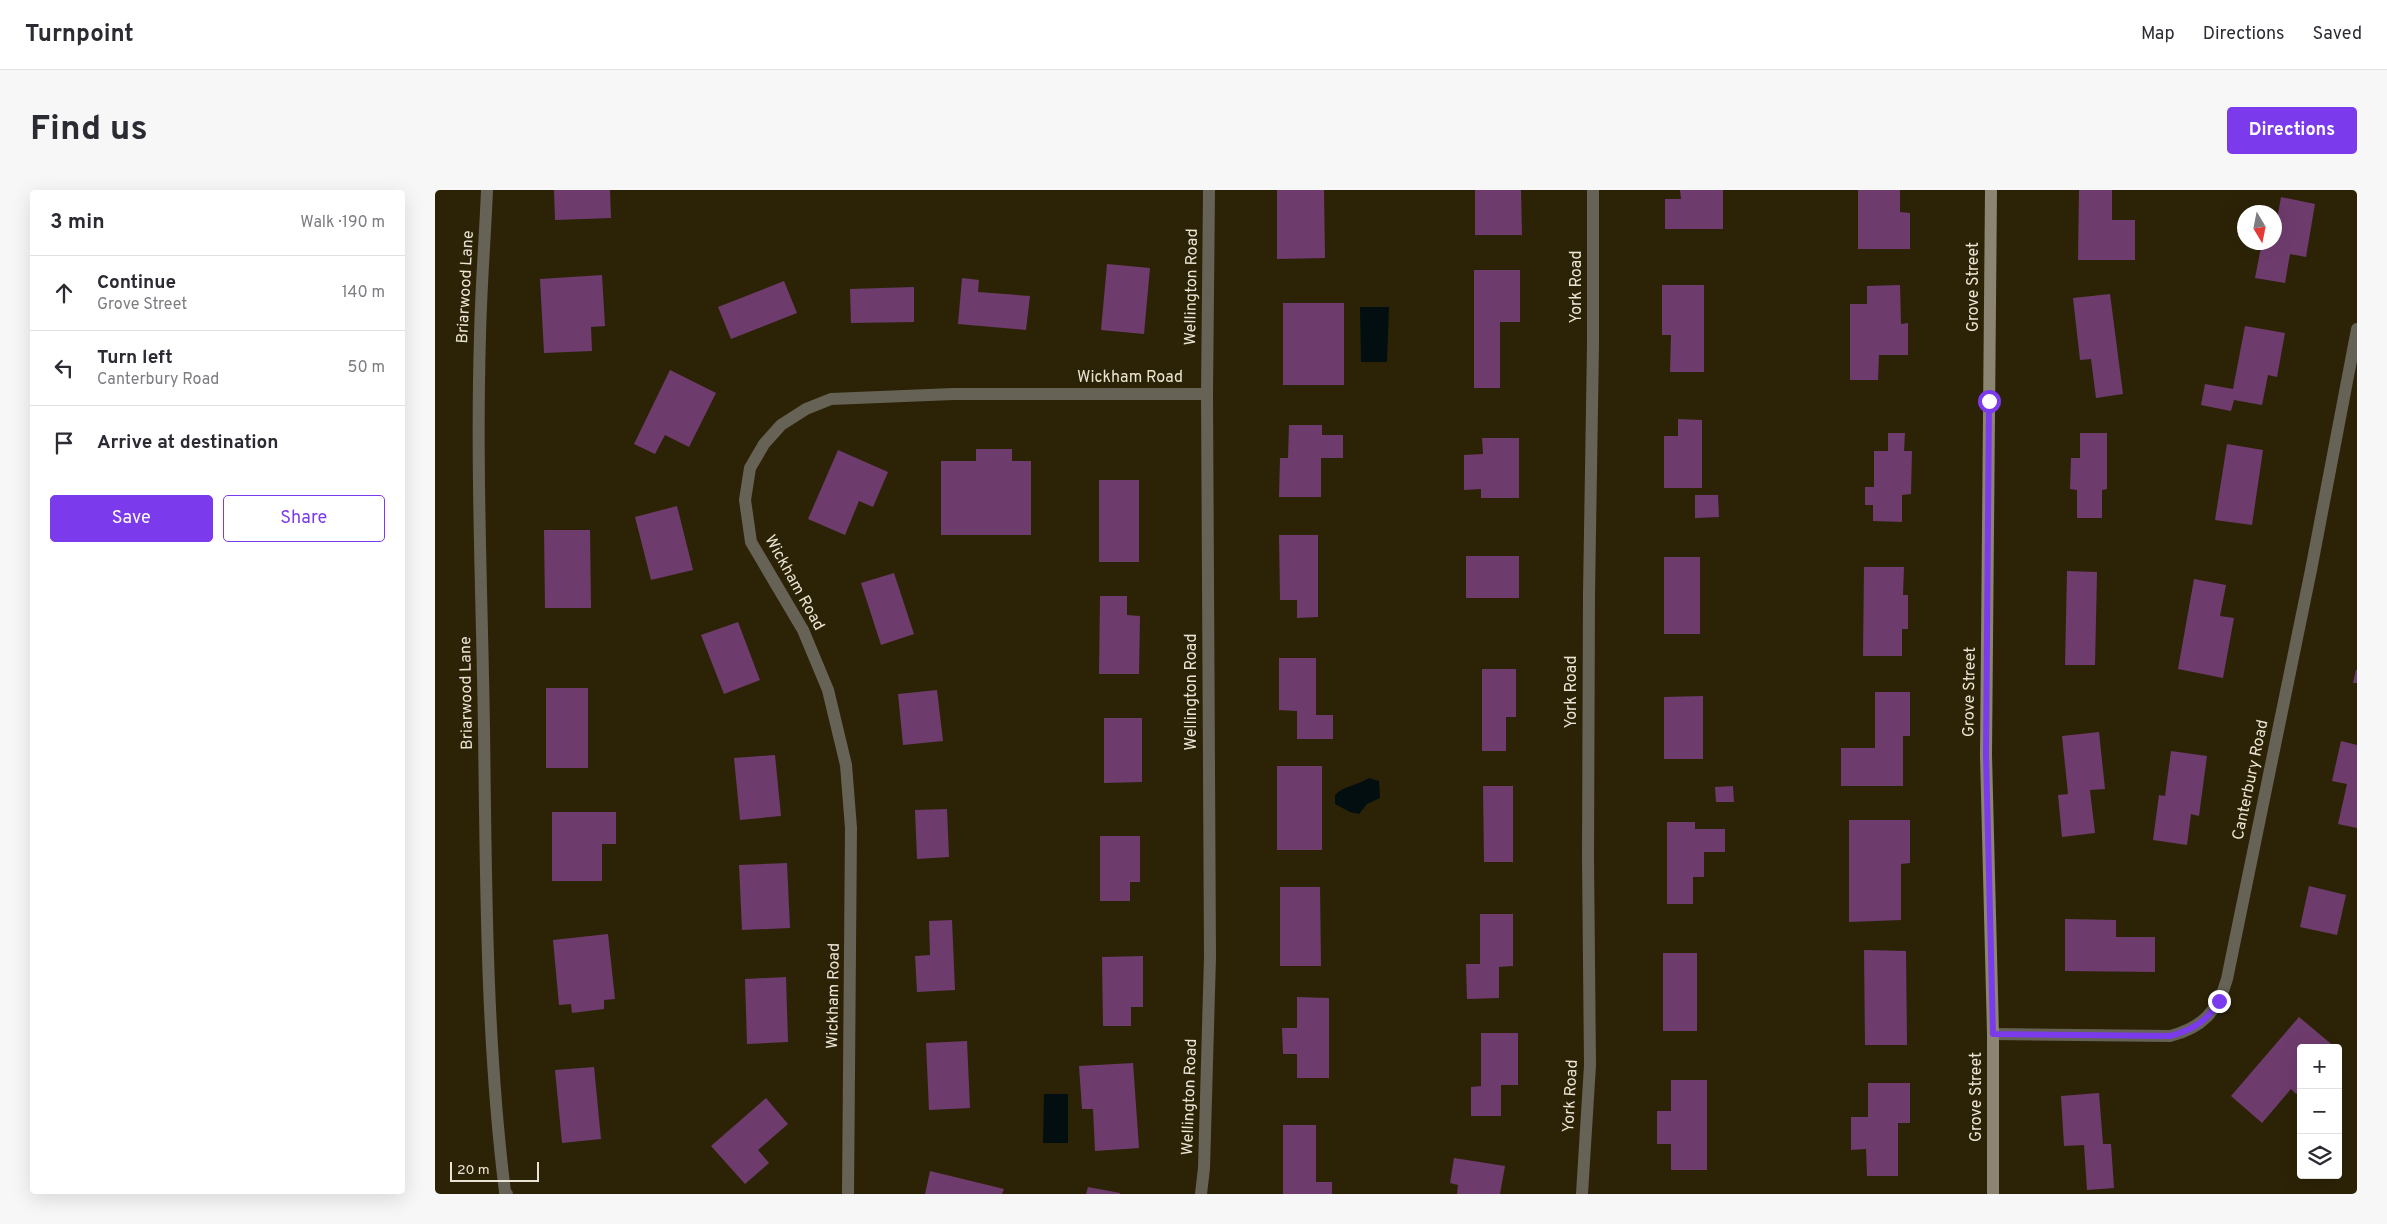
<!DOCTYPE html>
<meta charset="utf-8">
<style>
body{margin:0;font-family:Overpass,sans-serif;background:#f7f7f7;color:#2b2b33}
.controls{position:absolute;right:15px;bottom:15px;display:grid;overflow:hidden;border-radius:5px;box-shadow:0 5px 20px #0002}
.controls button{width:45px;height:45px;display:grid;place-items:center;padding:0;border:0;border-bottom:1px solid #e1e1e2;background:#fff;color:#2b2b33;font:25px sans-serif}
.compass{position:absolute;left:1802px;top:15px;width:45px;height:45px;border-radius:50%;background:#fff;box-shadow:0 5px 20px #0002;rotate:170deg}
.scale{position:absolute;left:15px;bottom:12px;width:89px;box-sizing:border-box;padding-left:5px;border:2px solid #eae4d4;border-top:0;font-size:14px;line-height:18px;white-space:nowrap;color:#eae4d4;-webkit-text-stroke:4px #2c2307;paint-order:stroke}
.stop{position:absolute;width:15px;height:15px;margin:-11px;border:4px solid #7c3aed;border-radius:50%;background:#fff}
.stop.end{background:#7c3aed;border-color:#fff;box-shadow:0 1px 5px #0008}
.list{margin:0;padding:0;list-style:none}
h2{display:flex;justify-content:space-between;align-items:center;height:65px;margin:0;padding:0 20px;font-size:21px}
h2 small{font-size:16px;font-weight:400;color:#7c7c81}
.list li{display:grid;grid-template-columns:32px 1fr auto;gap:15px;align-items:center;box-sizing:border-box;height:75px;padding:0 20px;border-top:1px solid #e1e1e2}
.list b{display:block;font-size:19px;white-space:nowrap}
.list p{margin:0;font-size:16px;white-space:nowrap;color:#7c7c81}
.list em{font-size:16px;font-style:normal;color:#7c7c81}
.actions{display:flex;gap:10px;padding:15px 20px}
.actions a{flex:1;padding:11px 0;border:1px solid #7c3aed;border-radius:5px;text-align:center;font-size:18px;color:#7c3aed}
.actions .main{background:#7c3aed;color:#fff}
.icon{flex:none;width:28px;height:28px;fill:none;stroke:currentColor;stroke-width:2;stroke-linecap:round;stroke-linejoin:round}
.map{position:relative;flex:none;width:1922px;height:1004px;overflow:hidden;border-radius:5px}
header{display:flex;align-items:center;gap:30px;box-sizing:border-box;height:70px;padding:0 25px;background:#fff;border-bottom:1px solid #e1e1e2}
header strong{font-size:24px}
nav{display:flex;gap:28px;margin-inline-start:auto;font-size:18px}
.intro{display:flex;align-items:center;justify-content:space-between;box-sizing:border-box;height:120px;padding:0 30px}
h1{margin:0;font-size:35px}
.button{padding:12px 22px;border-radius:5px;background:#7c3aed;color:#fff;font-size:18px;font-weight:700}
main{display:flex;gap:30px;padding:0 30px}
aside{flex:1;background:#fff;border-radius:5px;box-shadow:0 5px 20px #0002}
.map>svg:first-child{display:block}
</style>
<header>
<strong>Turnpoint</strong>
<nav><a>Map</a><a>Directions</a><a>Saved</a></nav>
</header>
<div class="intro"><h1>Find us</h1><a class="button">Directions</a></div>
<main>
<aside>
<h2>3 min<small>Walk · 190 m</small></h2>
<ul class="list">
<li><svg class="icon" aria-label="ahead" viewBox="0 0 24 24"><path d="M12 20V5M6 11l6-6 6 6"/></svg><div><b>Continue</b><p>Grove Street</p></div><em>140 m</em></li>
<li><svg class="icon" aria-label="left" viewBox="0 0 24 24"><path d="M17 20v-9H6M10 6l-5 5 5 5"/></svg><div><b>Turn left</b><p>Canterbury Road</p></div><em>50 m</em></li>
<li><svg class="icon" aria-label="arrive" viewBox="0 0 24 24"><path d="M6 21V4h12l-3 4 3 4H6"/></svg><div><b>Arrive at destination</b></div></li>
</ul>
<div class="actions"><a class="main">Save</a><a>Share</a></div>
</aside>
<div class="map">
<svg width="1922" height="1004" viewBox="0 0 1922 1004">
<rect width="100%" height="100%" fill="#2c2307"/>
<path fill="#030e11" d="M925 117H954L952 172H926Z
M934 588 944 591 945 608 932 614 924 624 915 622 900 614V605C908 596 924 595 934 588Z
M609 904H633V953H608Z"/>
<path fill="#6e3b6d" d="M119 0H175L176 28 120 30Z
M842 0H889L890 68 842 69Z
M1040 0H1086L1087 45H1040Z
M1245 0H1288V39H1230V9H1246Z
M1423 0H1465V22L1475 23V59H1423Z
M1644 0H1677V30H1700V70H1643Z
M1846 7 1880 14 1871 67 1855 64 1850 93 1820 88 1827 52H1840V40Z
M672 74 715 78 709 144 666 140Z
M1039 80H1085V132H1065V198H1039Z
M167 85 170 136 156 137 157 161 109 163 105 89Z
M527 88 544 90 543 102 595 106 591 140 523 134Z
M349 91 362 123 296 149 283 117Z
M1227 95H1269V182H1235L1236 145H1227Z
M1465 95 1466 134 1473 133V165H1444L1443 190H1415V114H1432V96Z
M479 97V132L416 133 415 99Z
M1675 104 1688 204 1661 208 1656 169 1645 170 1638 108Z
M848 113H909V195H848Z
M1810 136 1850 143 1842 187 1833 185 1827 215 1799 210 1796 221 1766 215 1770 194 1798 199Z
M235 180 281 203 254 257 230 245 220 264 199 254Z
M1243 229 1267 230V298H1229V246H1243Z
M854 235H887V245H908V268H886V307H844L845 268H853Z
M1453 243H1470L1469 261H1477L1476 304 1467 305V332L1438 331V315H1430V297H1439V261H1453Z
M1645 243H1672V299L1667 300V328H1642V300L1635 299 1636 268H1645Z
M1047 248H1084V308H1046V299L1029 300V265L1048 264Z
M1792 254 1828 260 1817 335 1780 330Z
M541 259H577V271H596V345H506V271H541Z
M403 260 453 282 438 317 424 311 410 345 373 329Z
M664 290H704V372H664Z
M1260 305H1283L1284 327 1260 328Z
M242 316 258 380 216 390 200 327Z
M109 340H155L156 418H110Z
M844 345H883V427L862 428V410H845Z
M1031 366H1084V408H1031Z
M1229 367H1265V444H1229Z
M1429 377H1469L1468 405H1473V439H1467V466H1428Z
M1632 381 1662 382 1660 475H1630Z
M459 383 479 444 446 455 426 393Z
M1759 389 1791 395 1785 426 1799 428 1788 488 1743 479Z
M665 406H692V425L705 426 704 484H664Z
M303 432 325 490 289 504 266 445Z
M844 468H881V525H898V549H862V521L844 520Z
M1047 479H1081V527H1071V561H1047Z
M1921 480H1922V493H1918Z
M111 498H153V578H111Z
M502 500 508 551 468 555 463 504Z
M1440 502H1475V546H1468V596H1406V558H1440Z
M1268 506V569H1229V507Z
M669 528H707V592L669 593Z
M1664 542 1670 599 1655 600 1660 643 1627 647 1623 605 1633 604 1627 546Z
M1906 551 1922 555V638L1903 634 1912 594 1897 591Z
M1736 561 1772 566 1764 626 1756 624 1752 655 1718 650 1724 605 1730 606Z
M340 565 346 626 305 630 299 568Z
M842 576H887V660H842Z
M1048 596H1078V672H1049Z
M1298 596 1299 612H1281L1280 597Z
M512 619 514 667 482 669 480 620Z
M117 622H181V654H167V691H117Z
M1414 630H1475V673L1466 674V730L1414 732Z
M1232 632H1260V639H1290V662H1269V687H1258V714H1232Z
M665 646H705V692H695V711H665Z
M352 673 355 738 307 740 304 675Z
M1874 696 1911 705 1902 745 1865 737Z
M845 697H885L886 776H845Z
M1045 724H1078V776L1064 777V808L1032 809 1031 774H1045Z
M1630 729 1681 730V747H1720V782L1630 781Z
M517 730 520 800 482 802 480 766 495 765 494 731Z
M173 744 180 809 169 810V819L137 823 136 814 124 815 118 750Z
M1429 760 1471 761 1472 855H1430Z
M1228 763H1262V841H1228Z
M708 766V817H696V836H668L667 767Z
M351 787 353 852 312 854 310 789Z
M862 807 894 808V888H862V864H848L847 838H862Z
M1864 827 1901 858H1866V899L1861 904 1856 899 1827 933 1796 906Z
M1046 843H1083V895H1066V926H1036V897L1046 896Z
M532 851 535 918 494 920 491 853Z
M698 873 704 958 660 961 658 919H647L644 876Z
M159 877 166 949 127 953 120 880Z
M1236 890H1272V980H1236V954H1222V921H1236Z
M1433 893H1475V933H1463V986H1432L1431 959 1416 960V927H1433Z
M1664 903 1668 954H1676L1679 998 1652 1000 1649 955 1629 956 1626 906Z
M331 908 353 934 323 960 334 973 310 994 276 956Z
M848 935H881V992H897V1004H848Z
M1019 968 1070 976 1065 1004H1022L1023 995 1015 993Z
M495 981 569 999 567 1004H490Z
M653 997 685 1003V1004H651Z"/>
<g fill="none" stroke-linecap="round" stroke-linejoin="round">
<path stroke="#666255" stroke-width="12" d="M52 0C50 49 46 97 45 146 41 277 47 408 49 539 51 693 51 849 70 1002L72 1004
M1558 844 1735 846C1767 838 1783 821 1792 789L1876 380 1922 139
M413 1004 416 638 411 575 393 500 368 440 316 352 310 310 315 278 329 254 346 235 371 219 396 209 518 204H772
M766 1004 769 978 775 767 772 204 774 0
M1147 1004 1155 875 1153 668 1154 404 1158 155V0"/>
<path stroke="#8b8571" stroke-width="12" d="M1556 0 1551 565 1558 844V1004"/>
</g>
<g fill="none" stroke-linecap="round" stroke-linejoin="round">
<path stroke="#7c3aed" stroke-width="6" d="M1554 211 1551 565 1558 844 1735 846C1757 840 1773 831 1784 811"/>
</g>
<g text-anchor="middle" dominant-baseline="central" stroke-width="5" stroke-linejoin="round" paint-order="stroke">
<g font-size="16" fill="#eae4d4" stroke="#2c2307">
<text transform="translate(31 97) rotate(-87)">Briarwood Lane</text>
<text transform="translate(757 97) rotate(-89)">Wellington Road</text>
<text transform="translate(1142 97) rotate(-90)">York Road</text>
<text transform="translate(1539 97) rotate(-90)">Grove Street</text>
<text x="695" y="188">Wickham Road</text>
<text transform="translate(359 393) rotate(61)">Wickham Road</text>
<text transform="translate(757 502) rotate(-90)">Wellington Road</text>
<text transform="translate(1137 502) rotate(-90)">York Road</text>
<text transform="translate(1535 502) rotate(-89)">Grove Street</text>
<text transform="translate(32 503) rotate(-91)">Briarwood Lane</text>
<text transform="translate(1816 590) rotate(-78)">Canterbury Road</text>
<text transform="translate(399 806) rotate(-89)">Wickham Road</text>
<text transform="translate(1136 906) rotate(-87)">York Road</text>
<text transform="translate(755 907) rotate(-88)">Wellington Road</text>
<text transform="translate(1542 907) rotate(-90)">Grove Street</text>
</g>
</g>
</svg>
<div class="controls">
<button>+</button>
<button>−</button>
<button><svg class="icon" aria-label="layers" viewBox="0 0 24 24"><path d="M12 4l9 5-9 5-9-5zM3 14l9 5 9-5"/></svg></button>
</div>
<svg class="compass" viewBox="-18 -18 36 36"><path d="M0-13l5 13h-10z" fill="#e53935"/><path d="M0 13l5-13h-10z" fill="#7c7c81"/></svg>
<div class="scale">20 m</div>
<div class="stop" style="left:1554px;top:211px"></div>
<div class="stop end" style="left:1784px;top:811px"></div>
</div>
</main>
